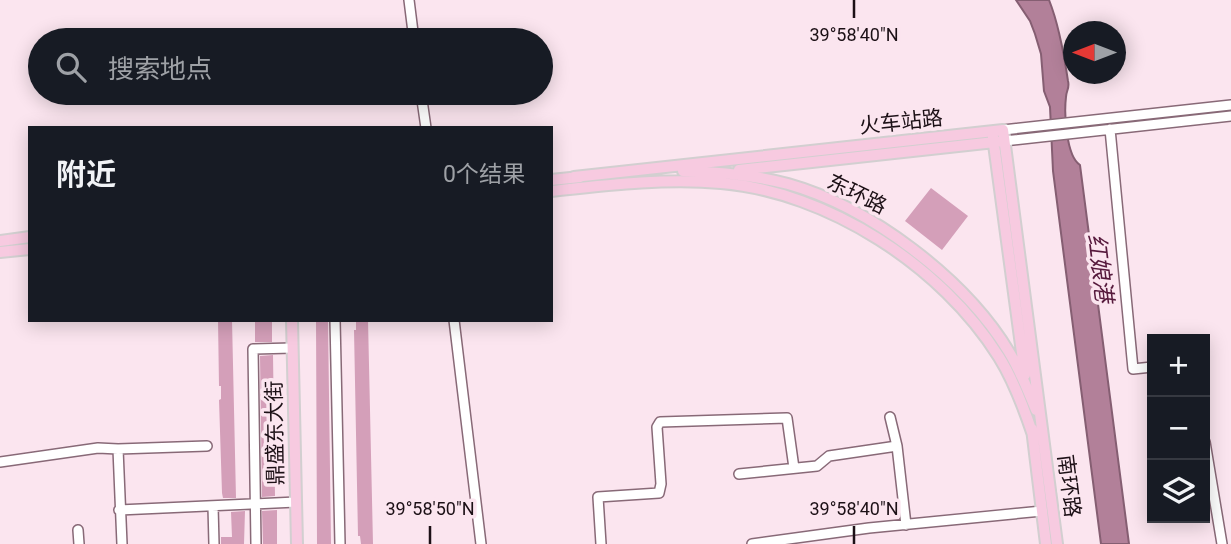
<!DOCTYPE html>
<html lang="zh">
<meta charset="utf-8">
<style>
body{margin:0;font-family:Roboto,"Noto Sans SC",sans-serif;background:#20242c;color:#f1f3f6}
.controls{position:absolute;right:21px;bottom:21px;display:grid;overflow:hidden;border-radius:0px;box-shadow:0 4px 18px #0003}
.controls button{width:63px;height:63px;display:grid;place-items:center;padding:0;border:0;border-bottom:2px solid #363941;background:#171b24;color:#f1f3f6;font:35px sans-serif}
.compass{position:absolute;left:1063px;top:21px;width:63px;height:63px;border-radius:50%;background:#171b24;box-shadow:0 4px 18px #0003;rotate:270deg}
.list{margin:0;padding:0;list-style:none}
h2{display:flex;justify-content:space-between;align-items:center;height:91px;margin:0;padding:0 28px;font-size:30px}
h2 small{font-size:23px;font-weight:400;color:#9ea1a6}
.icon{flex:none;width:38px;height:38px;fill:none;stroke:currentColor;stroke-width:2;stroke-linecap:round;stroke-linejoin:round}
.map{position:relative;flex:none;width:1231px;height:544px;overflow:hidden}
.search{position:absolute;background:#171b24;box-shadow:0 4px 18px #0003;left:28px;top:28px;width:525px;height:77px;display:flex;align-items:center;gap:18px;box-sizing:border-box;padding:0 24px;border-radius:38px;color:#9ea1a6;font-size:26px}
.panel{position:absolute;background:#171b24;box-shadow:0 4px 18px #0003;left:28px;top:126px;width:525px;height:196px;border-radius:0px}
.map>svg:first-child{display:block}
</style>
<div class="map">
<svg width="1231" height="544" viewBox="0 0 1231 544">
<rect width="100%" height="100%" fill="#fbe5ef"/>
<path fill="#b28099" stroke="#855e72" stroke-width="2" d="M1016 0H1049C1059 25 1064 54 1068 81 1070 88 1066 91 1066 97 1064 113 1066 156 1080 165L1129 544H1101L1053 171 1050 107 1044 91 1041 54 1035 34 1030 21Z"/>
<path fill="#d49fb9" d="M931 188 968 216 942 250 905 221Z
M218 320H232L236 498H223L222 493 219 400 221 399V386H219Z
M255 320H272V342H255Z
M316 320H328L331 544H317Z
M356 320H368L373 544H361L360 536H358L354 330H356Z
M273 355 275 496 262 497 260 356Z
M277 510V544H263L262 511Z
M245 511 244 544H221V537H232L231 512Z"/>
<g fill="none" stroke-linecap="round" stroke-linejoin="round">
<defs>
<path id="minor" d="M409 0 414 40
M421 93 426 128
M1110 129 1133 369 1152 367
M1003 130 1231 105
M1004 141 1231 116
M335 320 340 544
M454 320 481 544
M890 417 897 446 906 525
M1205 442 1222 544
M118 449 122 544
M0 462 98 448 118 449 207 446
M739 474 817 466 829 456 897 446
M213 506 214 544
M119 510 296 502
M78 530 79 544
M256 544 253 349 292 348
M601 544 598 497 659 493 661 484 657 427 660 422 787 418 794 468
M752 544 869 528 1042 511"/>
<path id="major" d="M993 137 1025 375
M739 170 1004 141
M683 171C719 172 754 175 788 184 870 207 965 279 1009 352 1020 370 1028 390 1036 410
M574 177 1003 130 1057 544
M551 180 580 177
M551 191C607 185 665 178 721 183 828 192 942 266 999 357 1014 381 1024 408 1033 435
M0 241 30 237
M0 252 30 249
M292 320 297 544
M1032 429 1046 544"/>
</defs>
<use href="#minor" stroke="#886977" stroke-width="12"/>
<use href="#major" stroke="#d2cfd0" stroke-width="14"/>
<use href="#minor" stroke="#fff" stroke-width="9"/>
<use href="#major" stroke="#f7cae0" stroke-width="10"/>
</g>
<path fill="none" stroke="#1c1016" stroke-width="2.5" d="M854 0V18M430 526V544M854 526V544"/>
<g text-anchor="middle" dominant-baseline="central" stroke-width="7" stroke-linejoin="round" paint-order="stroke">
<g font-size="21" fill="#1c1016" stroke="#fbe5ef">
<text transform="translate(901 122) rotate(-6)">火车站路</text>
<text transform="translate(857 194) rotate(26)">东环路</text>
<text transform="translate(275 433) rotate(-91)">鼎盛东大街</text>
<text transform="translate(1069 486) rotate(83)">南环路</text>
</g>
<g font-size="23" font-style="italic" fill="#56193c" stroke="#fbe5ef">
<text transform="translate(1100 268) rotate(83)">红娘港</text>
</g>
</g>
<g font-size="18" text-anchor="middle" fill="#1c1016" stroke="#fbe5ef" stroke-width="7" stroke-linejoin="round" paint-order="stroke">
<text x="854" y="41">39°58'40"N</text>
<text x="430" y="515">39°58'50"N</text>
<text x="854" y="515">39°58'40"N</text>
</g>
</svg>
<div class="controls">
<button>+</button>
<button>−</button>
<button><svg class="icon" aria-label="layers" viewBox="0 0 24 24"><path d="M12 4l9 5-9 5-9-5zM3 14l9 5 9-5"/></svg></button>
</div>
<svg class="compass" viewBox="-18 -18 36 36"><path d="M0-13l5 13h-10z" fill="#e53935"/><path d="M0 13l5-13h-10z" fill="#9ea1a6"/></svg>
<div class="search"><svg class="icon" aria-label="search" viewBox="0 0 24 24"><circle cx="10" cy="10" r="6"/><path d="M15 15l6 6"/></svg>搜索地点</div>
<section class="panel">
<h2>附近<small>0个结果</small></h2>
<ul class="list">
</ul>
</section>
</div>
